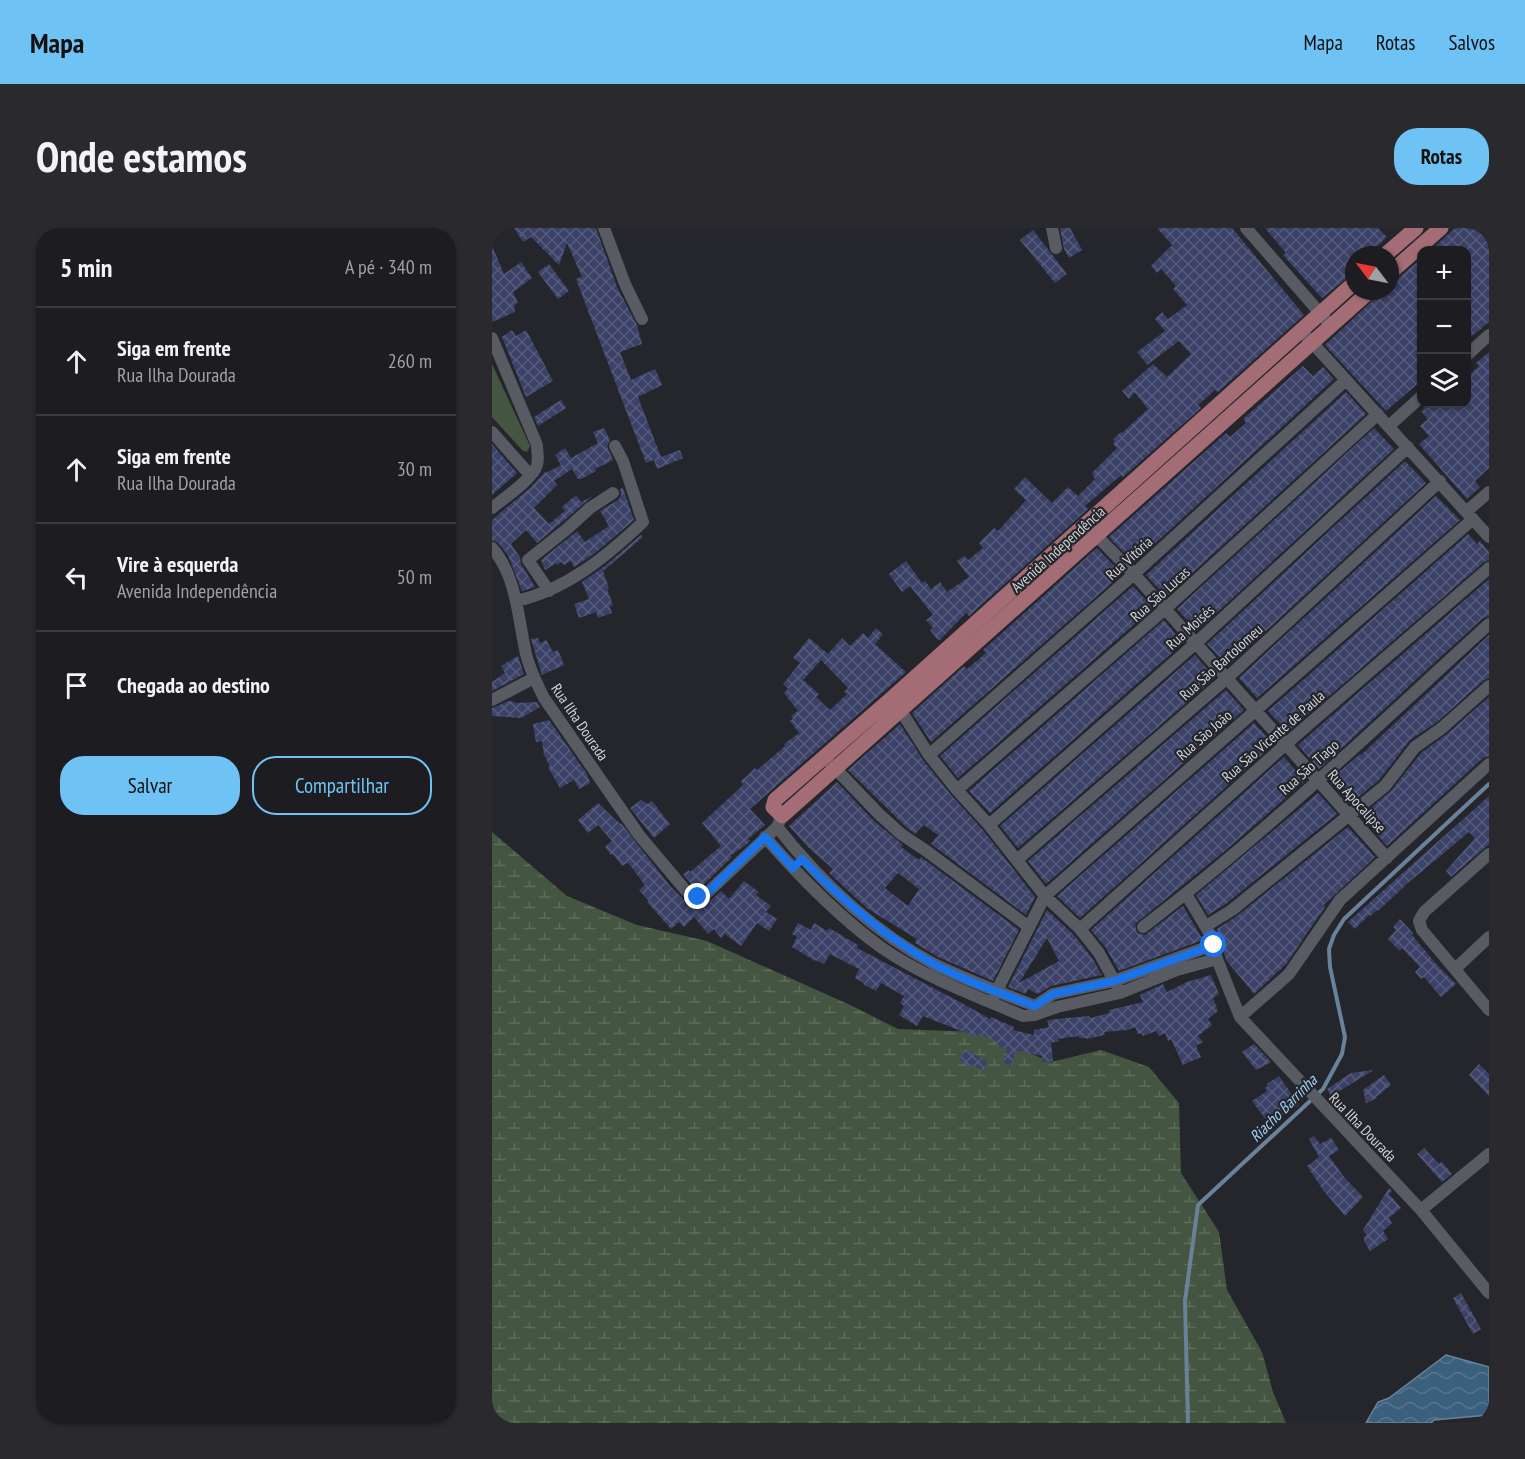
<!DOCTYPE html>
<html lang="pt">
<meta charset="utf-8">
<style>
body{margin:0;font-family:"PT Sans Narrow",sans-serif;background:#29292e;color:#f1f3f6}
.controls{position:absolute;right:18px;top:18px;display:grid;overflow:hidden;border-radius:12px;box-shadow:0 2px 4px #0004}
.controls button{width:54px;height:54px;display:grid;place-items:center;padding:0;border:0;border-bottom:2px solid #3a3a3f;background:#1c1c21;color:#f1f3f6;font:30px sans-serif}
.compass{position:absolute;left:853px;top:18px;width:54px;height:54px;border-radius:50%;background:#1c1c21;box-shadow:0 2px 4px #0004;rotate:302deg}
.stop{position:absolute;width:18px;height:18px;margin:-14px;border:4px solid #1a73e8;border-radius:50%;background:#fff}
.stop.end{background:#1a73e8;border-color:#fff;box-shadow:0 2px 6px #0008}
.list{margin:0;padding:0;list-style:none}
h2{display:flex;justify-content:space-between;align-items:center;height:78px;margin:0;padding:0 24px;font-size:26px}
h2 small{font-size:20px;font-weight:400;color:#a0a1a5}
.list li{display:grid;grid-template-columns:39px 1fr auto;gap:18px;align-items:center;box-sizing:border-box;height:108px;padding:0 24px;border-top:2px solid #3a3a3f}
.list b{display:block;font-size:22px;white-space:nowrap}
.list p{margin:0;font-size:20px;white-space:nowrap;color:#a0a1a5}
.list em{font-size:20px;font-style:normal;color:#a0a1a5}
.actions{display:flex;gap:12px;padding:18px 24px}
.actions a{flex:1;padding:14px 0;border:2px solid #6fc2f4;border-radius:24px;text-align:center;font-size:21px;color:#6fc2f4}
.actions .main{background:#6fc2f4;color:#111}
.icon{flex:none;width:33px;height:33px;fill:none;stroke:currentColor;stroke-width:2;stroke-linecap:round;stroke-linejoin:round}
.map{position:relative;flex:none;width:997px;height:1195px;overflow:hidden;border-radius:24px}
header{display:flex;align-items:center;gap:36px;box-sizing:border-box;height:84px;padding:0 30px;background:#6fc2f4;color:#111}
header strong{font-size:28px}
nav{display:flex;gap:33px;margin-inline-start:auto;font-size:21px}
.intro{display:flex;align-items:center;justify-content:space-between;box-sizing:border-box;height:144px;padding:0 36px}
h1{margin:0;font-size:42px}
.button{padding:15px 27px;border-radius:24px;background:#6fc2f4;color:#111;font-size:21px;font-weight:700}
main{display:flex;gap:36px;padding:0 36px}
aside{flex:1;background:#1c1c21;border-radius:24px;box-shadow:0 2px 4px #0004}
.map>svg:first-child{display:block}
</style>
<header>
<strong>Mapa</strong>
<nav><a>Mapa</a><a>Rotas</a><a>Salvos</a></nav>
</header>
<div class="intro"><h1>Onde estamos</h1><a class="button">Rotas</a></div>
<main>
<aside>
<h2>5 min<small>A pé · 340 m</small></h2>
<ul class="list">
<li><svg class="icon" aria-label="ahead" viewBox="0 0 24 24"><path d="M12 20V5M6 11l6-6 6 6"/></svg><div><b>Siga em frente</b><p>Rua Ilha Dourada</p></div><em>260 m</em></li>
<li><svg class="icon" aria-label="ahead" viewBox="0 0 24 24"><path d="M12 20V5M6 11l6-6 6 6"/></svg><div><b>Siga em frente</b><p>Rua Ilha Dourada</p></div><em>30 m</em></li>
<li><svg class="icon" aria-label="left" viewBox="0 0 24 24"><path d="M17 20v-9H6M10 6l-5 5 5 5"/></svg><div><b>Vire à esquerda</b><p>Avenida Independência</p></div><em>50 m</em></li>
<li><svg class="icon" aria-label="arrive" viewBox="0 0 24 24"><path d="M6 21V4h12l-3 4 3 4H6"/></svg><div><b>Chegada ao destino</b></div></li>
</ul>
<div class="actions"><a class="main">Salvar</a><a>Compartilhar</a></div>
</aside>
<div class="map">
<svg width="997" height="1195" viewBox="0 0 997 1195">
<defs>
<pattern id="wetland-marsh" width="20" height="14" patternUnits="userSpaceOnUse" patternTransform="scale(1.5)"><rect width="20" height="14" fill="#445541"/><path d="M1 5h8M5 5V1M11 12h8M15 12V8" fill="none" stroke="#5e6d5c"/></pattern>
<pattern id="water-waves" width="16" height="10" patternUnits="userSpaceOnUse" patternTransform="scale(1.5)"><rect width="16" height="10" fill="#3a607d"/><path d="M0 5q4-4 8 0t8 0" fill="none" stroke="#56768f"/></pattern>
<pattern id="building-cross-hatch" width="8" height="8" patternUnits="userSpaceOnUse" patternTransform="scale(1.5)"><rect width="8" height="8" fill="#3b4167"/><path d="M0 0l8 8M0 8l8-8" fill="none" stroke="#565c7c"/></pattern>
</defs>
<rect width="100%" height="100%" fill="#25262c"/>
<path fill="#445541" d="M0 136 38 218 35 224 31 223 0 189Z"/>
<path fill="url(#wetland-marsh)" d="M0 604 75 668 145 697 215 713 356 776 406 801 485 804 559 834 609 822 657 839 687 875 689 945 727 1004 735 1062 770 1124 781 1164 794 1195H0Z"/>
<path fill="url(#water-waves)" stroke="#688399" stroke-width="1.5" d="M954 1127 997 1139V1187L942 1192 939 1195H874L886 1174 897 1170Z"/>
<g fill="none" stroke-linecap="round" stroke-linejoin="round">
<path stroke="#688399" stroke-width="4" d="M696 1195 693 1073 706 977 831 861 850 826 853 809 838 739 837 721 842 707 852 691 997 556"/>
</g>
<path fill="url(#building-cross-hatch)" fill-rule="evenodd" d="M22 0H104L125 59 145 97 150 116 128 124 139 152 163 141 170 157 146 169 169 229 188 222 191 230 165 241 162 232 154 235 84 51 90 49 75 15 67 37 39 9 31 14Z
M568 0H578L590 22 577 30 572 21Z
M665 0H740L812 87 726 164 723 162 706 177 709 180 631 249 629 247 593 278 596 281 477 388 474 385 448 412 445 411 438 402 441 400 434 392 441 387 418 358 410 364 397 346 414 333 430 355 433 353 439 361 448 354 455 364 477 349 465 333 472 328 476 332 491 320 487 315 502 300 506 303 534 272 522 261 533 249 560 275 576 259 586 268 603 251 600 245 625 220 621 216 623 214 621 211 629 204 630 205 656 181 644 166 642 165 637 171 630 163 661 136 675 149 699 126 687 113 655 137 645 124 673 103 663 91 670 84 676 91 695 77 681 61 684 58 669 41 665 45 659 38 680 17Z
M773 0H886L895 9 876 27H862V44L830 70 791 27 794 25Z
M963 0H997V94L975 112V22H939Z
M541 2 575 46 563 55 528 12Z
M0 18 12 46 29 34 40 50 21 64 26 75 22 77 23 84 0 94Z
M930 30V152L894 183 833 117 891 63H898V57Z
M57 36 77 63 66 71 46 44Z
M20 102 24 108 34 102 61 153 34 169 10 109Z
M997 124V240L983 253 988 259 975 271 927 216 937 208 928 198 936 191 929 183 937 176 940 180 944 176H975V149L987 138 984 135Z
M811 138 821 148 831 139 842 151 642 335 617 309 734 205 738 209 754 195 751 191Z
M854 164 874 186 674 369 654 347Z
M69 172 74 180 46 198 42 189Z
M112 200 118 212 115 218 121 232 103 241 104 243 89 251H86L80 241 62 253 65 257 42 280 57 296 73 283 70 279 84 267 89 274 101 268 45 315 34 302 19 316 28 329 29 336 43 359 30 363 16 327 6 315 0 312V292L38 260 53 244 54 245 69 237 63 227 73 220 79 230 106 215 101 204Z
M882 200 902 221 705 403 685 381Z
M0 216 25 245 0 267Z
M913 233 934 255 736 438 715 416Z
M131 260 142 292 103 325 82 339 79 333 72 337 70 334 65 337 64 335 53 342 49 332 85 303 93 314 117 298 108 283 126 272 129 268 128 261Z
M944 268 968 292 765 470 747 450Z
M976 306 985 316 988 313 997 324V332L992 334 799 501 793 495 790 498 776 483Z
M149 307 151 309 111 343 117 360 115 361 121 377 118 378 120 385 106 390 104 384 87 390 82 376 97 371 90 354 113 338Z
M605 320 630 346 439 514 420 485 472 438 475 441 494 425 491 422Z
M997 351V388L991 390 827 541 806 517Z
M641 358 661 380 466 550 448 528Z
M672 392 691 415 498 585 477 563Z
M384 400 391 406 383 416 414 444 258 581 273 597 256 611 258 613 254 617 238 628 240 629 235 634 210 658 206 660 200 657 191 646 197 642 198 644 229 618 210 595 251 557 249 553 256 547 263 540 265 542 293 518 292 516 307 505 298 493 301 491 299 488 306 483 292 465 296 461 291 456 308 435 301 430 317 410 336 426 350 410 358 418 371 405 376 410ZM329 432 356 460 352 464 355 466 338 482 324 469 327 466 311 452Z
M997 407V450L992 452 945 494 918 512 887 552 858 576 838 552 868 526 869 527Z
M46 410 48 415 54 412 61 424 66 422 72 437 50 447 39 411Z
M703 427 723 450 526 620 508 598Z
M26 428 32 446 0 463V454L13 445 9 438Z
M734 462 752 482 554 656 536 633Z
M997 469V528L991 530 895 618 869 588 899 563 929 525 955 506Z
M17 473 23 474V475L45 474 48 479 29 490 0 488V480Z
M57 492 95 546 98 555 87 561 82 552 68 560 56 539 58 538 52 527 50 513 44 514 41 496Z
M762 495 782 516 588 690 565 668Z
M408 496 431 532 459 567 491 602 543 669 534 687 439 616 446 607 432 597 423 606 414 599 356 542Z
M792 529 813 553 735 621 643 696 645 705 653 707 691 678 711 712 627 743 614 720 599 702Z
M345 554 381 592 411 617 409 619 427 632 429 629 527 702 501 753 446 729 423 715 425 711 376 681 337 645 341 641 316 619 297 598ZM406 645 427 661 416 678 393 660Z
M826 565 845 586 735 675 716 687 704 667Z
M997 568V616L959 649 954 643 983 610 977 604 917 654 886 683 885 682 878 688 877 687 863 701 856 694Z
M149 572 156 576 160 573 178 596 162 610 138 580Z
M106 575 128 596 129 595 178 658 192 672 203 677H209L220 671 229 663 237 671 252 653 267 664 264 667 279 678 274 684 285 691 277 703 265 695 249 718 233 706 229 710 222 701 216 706 202 689 192 699 187 694 179 701 155 674 157 673 147 662 153 657 137 636 135 635 130 638 121 626 119 627 113 619 120 613 106 597 96 605 86 592Z
M856 599 883 629 832 677 833 679 794 736 762 766 734 732 725 701 745 688Z
M555 682 582 707 600 730 610 747 559 758 546 766 536 761 534 766 516 759ZM555 710 567 733 527 755Z
M908 691 921 705 920 707 945 737 964 756 949 769 932 749 929 751 923 744 928 739 910 720 908 723 896 711 904 702 901 699Z
M306 695 319 702 322 695 335 703 337 700 366 717 365 720 468 774 498 791 499 789 522 799 521 802 542 807V802L557 799 555 792 597 788 598 790 618 785 617 782 651 774 648 767 671 756 675 764 695 754 719 747 727 766 721 770 726 783 716 791 720 797 706 808 711 814 704 818 709 829 691 837 679 811 676 813 673 805 667 808 664 803 651 808 649 805 646 806 643 799 636 802 612 804 613 807 594 811V810H587V808L566 811 567 813 559 815 561 833 550 834V828L524 823 520 837 511 835 515 821 504 817 505 814 487 806 484 809 431 788 425 798 407 787 412 778 408 775 412 768 389 755 384 763 371 756 372 755 363 750 367 741 338 726 332 736 323 732V733L300 719 305 709 300 706Z
M762 816 779 834 764 842 750 824Z
M473 821 495 833 491 843 480 837 478 839 467 832Z
M987 836 997 846V868L977 847Z
M882 842 839 868 835 861 859 845Z
M892 847 899 857 884 869 885 870 874 875 871 862Z
M787 848 807 877 791 887 787 883 774 892 760 873 775 863 773 860 776 858 775 856Z
M822 908 828 916 839 910 847 922 837 928 852 949 871 969 853 988 831 962 815 938 827 929 817 911Z
M932 920 947 936 950 934 960 946 950 954 925 926Z
M897 960 900 963 897 966 909 980 897 990 900 995 891 1003 896 1011 878 1023 872 1013V1009L875 1007 871 1002Z
M969 1065 989 1101 981 1106 961 1070Z"/>
<g fill="none" stroke-linecap="round" stroke-linejoin="round">
<path stroke="#595b62" stroke-width="12" d="M112 0 133 56 150 91
M560 0 564 20
M754 0 834 92
M814 108 997 309
M0 110 45 217C45 224 47 230 45 237 42 250 11 271 0 280
M974 128 997 107
M897 198 930 168
M0 204 38 247
M975 283 997 264
M598 301 642 346 895 630
M0 320C25 348 26 391 34 426 38 442 45 456 52 470L147 607 195 664 206 669 215 665 285 599 290 588
M57 363 36 332 75 301 98 280 121 265
M24 373C74 362 114 329 151 294L131 233 123 218
M0 472 42 450
M404 475 437 527 465 562 497 597 553 668 588 701 607 725 625 758
M437 527 642 346 854 152
M338 535 387 586 409 606 433 622 537 699
M465 562 673 381 886 186
M497 597 704 415 916 219
M285 599C328 653 380 703 442 736 475 752 509 765 543 778L561 766 622 753 721 717
M273 609C308 649 347 689 390 720 432 749 484 768 531 788L542 787 565 779 628 765 685 742 725 731
M997 626 932 684 927 693 930 702 997 782
M525 632 735 450 948 253
M694 666 718 706 725 731 748 789 929 982 997 1065
M714 698 740 682 893 558 923 519 950 500 997 458
M651 699C773 606 884 499 997 396
M588 701 794 516 997 340
M963 741 997 709
M499 774 553 668 981 291
M748 789 797 746 848 672 997 536
M929 982 997 926"/>
<path stroke="#a46c74" stroke-width="15" d="M893 27 924 0
M898 45 949 0
M862 55 400 470 283 572 281 579 290 588 878 63"/>
</g>
<g fill="none" stroke-linecap="round" stroke-linejoin="round">
<path stroke="#1a73e8" stroke-width="8" d="M206 669 215 665 273 609 301 640 310 631C349 671 392 708 440 735 473 753 509 765 543 778L561 766 622 753 722 717"/>
</g>
<g text-anchor="middle" dominant-baseline="central" stroke-width="4.5" stroke-linejoin="round" paint-order="stroke">
<g font-size="15" fill="#d4d5da" stroke="#25262c">
<text transform="translate(566 321) rotate(-42)">Avenida Independência</text>
<text transform="translate(637 330) rotate(-42)">Rua Vitória</text>
<text transform="translate(668 366) rotate(-42)">Rua São Lucas</text>
<text transform="translate(698 399) rotate(-42)">Rua Moisés</text>
<text transform="translate(729 434) rotate(-42)">Rua São Bartolomeu</text>
<text transform="translate(88 494) rotate(56)">Rua Ilha Dourada</text>
<text transform="translate(712 507) rotate(-41)">Rua São João</text>
<text transform="translate(781 508) rotate(-41)">Rua São Vicente de Paula</text>
<text transform="translate(817 539) rotate(-42)">Rua São Tiago</text>
<text transform="translate(865 573) rotate(48)">Rua Apocalipse</text>
<text transform="translate(871 899) rotate(46)">Rua Ilha Dourada</text>
</g>
<g font-size="16" font-style="italic" fill="#9ecef5" stroke="#25262c">
<text transform="translate(791 880) rotate(-45)">Riacho Barrinha</text>
</g>
</g>
</svg>
<div class="controls">
<button>+</button>
<button>−</button>
<button><svg class="icon" aria-label="layers" viewBox="0 0 24 24"><path d="M12 4l9 5-9 5-9-5zM3 14l9 5 9-5"/></svg></button>
</div>
<svg class="compass" viewBox="-18 -18 36 36"><path d="M0-13l5 13h-10z" fill="#e53935"/><path d="M0 13l5-13h-10z" fill="#a0a1a5"/></svg>
<div class="stop" style="left:722px;top:717px"></div>
<div class="stop end" style="left:206px;top:669px"></div>
</div>
</main>
